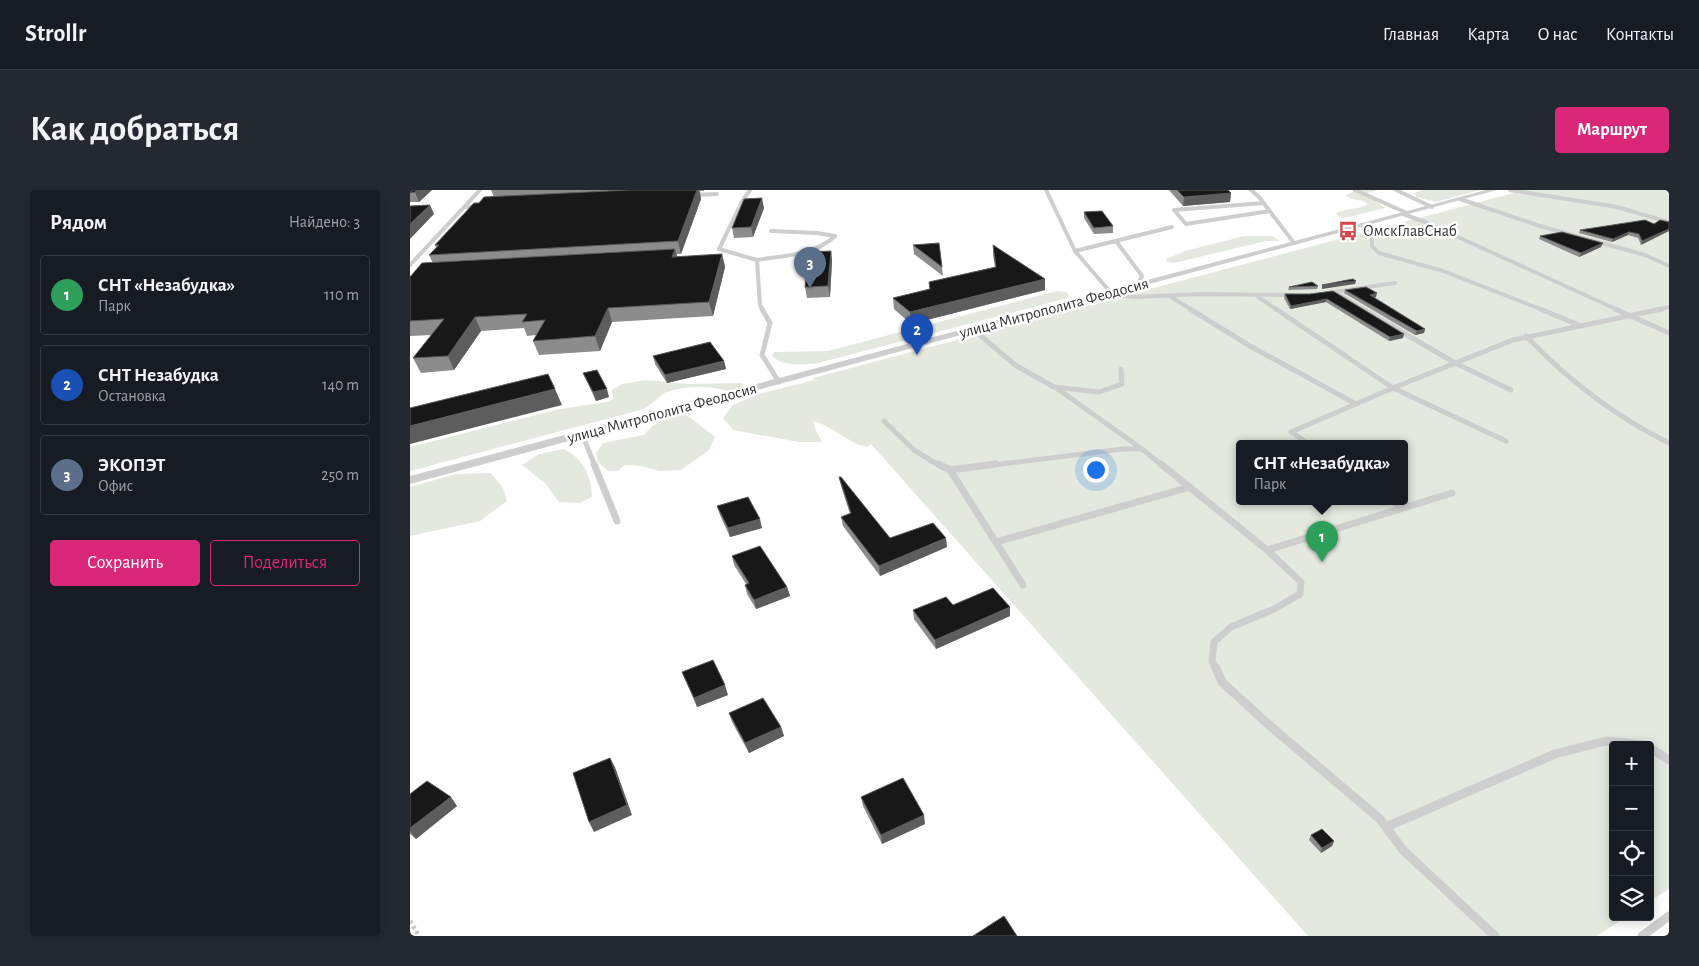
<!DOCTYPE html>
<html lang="ru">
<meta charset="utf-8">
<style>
body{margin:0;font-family:"Alegreya Sans",sans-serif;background:#242831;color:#f1f3f6}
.controls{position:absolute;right:15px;bottom:15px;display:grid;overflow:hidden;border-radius:5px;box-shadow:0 2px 12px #0003}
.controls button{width:45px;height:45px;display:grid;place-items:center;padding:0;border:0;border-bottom:1px solid #363941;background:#171b24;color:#f1f3f6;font:25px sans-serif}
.you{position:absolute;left:685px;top:279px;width:18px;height:18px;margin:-12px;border:4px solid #fff;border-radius:50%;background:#1a73e8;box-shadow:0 0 0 8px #1a73e833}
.badge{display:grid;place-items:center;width:32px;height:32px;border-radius:50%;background:#db2777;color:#fff;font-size:16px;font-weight:700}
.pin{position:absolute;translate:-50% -41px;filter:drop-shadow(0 1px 2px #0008)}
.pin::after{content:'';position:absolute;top:26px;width:18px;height:15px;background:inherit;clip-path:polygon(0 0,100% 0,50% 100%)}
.popup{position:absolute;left:826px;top:250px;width:172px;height:65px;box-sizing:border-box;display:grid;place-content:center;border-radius:5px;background:#171b24;filter:drop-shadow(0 1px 4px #0005);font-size:16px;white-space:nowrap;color:#9ea1a6}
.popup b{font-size:19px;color:#f1f3f6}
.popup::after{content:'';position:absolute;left:50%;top:100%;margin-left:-10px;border:10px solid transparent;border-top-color:#171b24}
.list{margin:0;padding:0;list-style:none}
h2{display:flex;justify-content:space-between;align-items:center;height:65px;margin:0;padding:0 20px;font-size:21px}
h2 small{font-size:16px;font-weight:400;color:#9ea1a6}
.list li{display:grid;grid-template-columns:32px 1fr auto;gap:15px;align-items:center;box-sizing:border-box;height:80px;margin:0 10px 10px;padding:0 10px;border:1px solid #363941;border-radius:5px}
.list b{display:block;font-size:19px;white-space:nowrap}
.list p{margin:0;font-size:16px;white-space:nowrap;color:#9ea1a6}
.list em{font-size:16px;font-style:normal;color:#9ea1a6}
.actions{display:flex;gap:10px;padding:15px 20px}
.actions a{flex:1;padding:11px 0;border:1px solid #db2777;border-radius:5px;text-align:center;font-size:18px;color:#db2777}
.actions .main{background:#db2777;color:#fff}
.icon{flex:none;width:28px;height:28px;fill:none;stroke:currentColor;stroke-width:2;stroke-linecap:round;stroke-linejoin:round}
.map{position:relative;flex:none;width:1259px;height:746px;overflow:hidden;border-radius:5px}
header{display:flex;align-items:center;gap:30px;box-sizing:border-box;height:70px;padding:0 25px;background:#171b24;border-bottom:1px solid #363941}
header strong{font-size:24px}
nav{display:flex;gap:28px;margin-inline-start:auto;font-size:18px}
.intro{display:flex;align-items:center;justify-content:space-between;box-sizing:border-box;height:120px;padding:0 30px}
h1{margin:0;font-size:35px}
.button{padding:12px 22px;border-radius:5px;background:#db2777;color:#fff;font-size:18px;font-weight:700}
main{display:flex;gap:30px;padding:0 30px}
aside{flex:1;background:#171b24;border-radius:5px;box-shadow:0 2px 12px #0003}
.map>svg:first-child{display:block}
</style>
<header>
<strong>Strollr</strong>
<nav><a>Главная</a><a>Карта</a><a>О нас</a><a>Контакты</a></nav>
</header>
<div class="intro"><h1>Как добраться</h1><a class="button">Маршрут</a></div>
<main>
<aside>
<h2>Рядом<small>Найдено: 3</small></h2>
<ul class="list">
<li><span class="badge" style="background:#2e9e5b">1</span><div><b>СНТ «Незабудка»</b><p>Парк</p></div><em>110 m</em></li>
<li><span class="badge" style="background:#1a4fb4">2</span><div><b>СНТ Незабудка</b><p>Остановка</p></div><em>140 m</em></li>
<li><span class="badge" style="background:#5c6f8a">3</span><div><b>ЭКОПЭТ</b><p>Офис</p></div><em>250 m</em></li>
</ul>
<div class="actions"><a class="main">Сохранить</a><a>Поделиться</a></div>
</aside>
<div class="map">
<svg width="1259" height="746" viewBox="0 0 1259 746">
<rect width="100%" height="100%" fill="#fff"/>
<path fill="#e3e9de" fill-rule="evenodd" d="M947 0H967L955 4 975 18 935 28 928 26 926 23C936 18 948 20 958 14 952 8 941 12 936 5Z
M1012 0H1070L1026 12 1006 7 1005 3Z
M1115 0H1259V699L1240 711V555H1203V727H1216L1187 746H898L461 254 457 257C436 252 423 236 403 231L406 241 412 252H389L323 240 313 228 323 215 349 204 404 190 403 188ZM830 253H994V311H830Z
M835 46H862L870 51H856L764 73 757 72 756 69 775 61Z
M647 101 656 102 659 105 658 108 408 173C394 175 374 177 362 166L364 162 418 161Z
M236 190 276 194 332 193 334 196 319 202C303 195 270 195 253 204 249 207 245 211 241 214 237 217 232 219 227 221L0 281V257L145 220 196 212 203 209 202 200 212 194Z
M265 224 278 226 305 247 299 260 271 280 249 281 232 276 215 275 208 281H198L188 272 186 263 193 253 234 245 242 236Z
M154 259C173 269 182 286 182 307L170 313 149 312 136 294 112 275 129 264Z
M81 283 93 298 97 311 70 331 0 346V297L46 284Z"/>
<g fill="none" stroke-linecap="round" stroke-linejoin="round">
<path stroke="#c8c8c8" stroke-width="4.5" stroke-dasharray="3 3" stroke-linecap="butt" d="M0 731 9 746"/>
<path stroke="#cecece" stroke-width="4" d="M340 0 333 10 309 59 347 70 350 115 353 120
M636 0 665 61 701 103
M841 0 849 7 884 53
M945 0 997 23
M986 0 1022 17
M1100 0 1207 17 1259 32
M282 5 307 4
M1050 9 1133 37 1235 65 1259 76
M854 13 764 20 776 34 860 21
M54 17 69 16
M993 24 1015 32 1208 120
M951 35 962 41V56L969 63 1033 81 1133 120
M706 51 732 86 727 96
M665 61 762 37
M347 70C372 66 406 65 425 46L407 43 361 41
M0 75 70 0
M925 102 955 120
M917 103 985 93
M694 105 726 107 790 104 884 105
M760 106 782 120
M847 106 867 120
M1246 120 1259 117"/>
<path stroke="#cecece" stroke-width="5" d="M352 119 360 133 352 165 369 192
M780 119 840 156 946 214
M866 119 983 198 1096 251
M953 119 1045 173 1101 200
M1130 119 1169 135
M1205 119 1259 143
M564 140 605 175 644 197 689 202 712 194 711 179
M1116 146C1158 190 1204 226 1259 253
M645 197 732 259
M474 231 504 260 530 276
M881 242 983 198 1103 150 1252 119
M881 242 898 253
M172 244 185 276
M575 276 713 259H732L753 276"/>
<path stroke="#cecece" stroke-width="7" d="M184 274 207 331
M528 274 540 280 586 274
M751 274 857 360 891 392 890 404 864 419 821 437 804 452 802 471 806 480
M540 280 613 395
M982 311 992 318
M586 352 780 297
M857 360 1042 303"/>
<path stroke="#cecece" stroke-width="9" d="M806 478 812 492 859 535 970 629 993 660 1085 746
M1240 558 1259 570
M976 637 1145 564 1196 551 1235 555
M1232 746 1259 726"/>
<path fill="#cecece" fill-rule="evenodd" d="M1076 0H1087L0 294V286Z"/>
</g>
<path fill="#8c8c8c" d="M0 0H22L9 12H0Z
M81 0H294V1H290L291 9 271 64H267V67L312 64 315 77 303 126 202 132 190 161 129 165 123 151 126 145 117 146 114 138 71 141 44 180 11 183 3 168 22 145 0 146V87L23 73 19 65 26 58 25 55 69 13 84 7Z
M759 0H818L821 3 820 12 773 16Z
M354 18 343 47 324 48 322 38Z
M674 22 703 36V43L684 44 674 28Z
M1244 34 1231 55 1228 48 1218 45 1202 52 1169 43 1170 40Z
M1130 46 1191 57 1169 67 1129 49Z
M503 55 532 77 533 86 504 64Z
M583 55 635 89V100L501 134 484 119 483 108 519 99V92L585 77 583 65Z
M421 61 422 71 420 107 397 108 395 97Z
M908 96 907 99 878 100 879 97Z
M935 100 966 107 964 108 1015 139 1014 143 1005 145 934 103Z
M923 101 993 148 979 151 916 112 880 119 874 108 875 104H900Z
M280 158 314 171 316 179 257 193 245 174 243 166Z
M173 183 199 207 186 211Z
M429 287 480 348 537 357 470 386 433 336 431 327 440 324 431 296Z
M307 316 352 338 320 347 310 325Z
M322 366 377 397 380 406 346 419 337 404 335 395 336 394 324 375Z
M543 415 600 417V426L526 459 504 429 503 420Z
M272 482 318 505 287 517Z
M319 523 371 537 374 546 339 563 322 532Z
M0 604 47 616 6 649 0 644Z
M451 607 515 634 472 654 453 616Z
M901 645 924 651 922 656 911 663 899 650Z"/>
<path fill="#5d5d5d" d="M8 0H22L9 12 5 2Z
M287 0H289L291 9 271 64 268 51Z
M821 3 820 12 773 16 774 7Z
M352 8 354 18 343 47 341 37Z
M20 15 24 24 0 49V34Z
M1259 39V41L1231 55 1232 51Z
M1219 42 1218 45 1202 52 1203 49Z
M1193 53 1191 57 1169 67 1171 63Z
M265 59 268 72 262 67Z
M421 61 422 71 420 107 418 96Z
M312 64 315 77 303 126 299 112Z
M635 89V100L501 134 500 122Z
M946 91 945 94 912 99V95Z
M967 103 966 107 959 109 960 105Z
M917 109 916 112 880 119 881 116Z
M198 118 202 132 190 161 185 146Z
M65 127 71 141 44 180 38 166Z
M1015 139 1014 143 1005 145 1007 141Z
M994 144 993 148 979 151 980 147Z
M314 171 316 179 257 193 255 185Z
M145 199 152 215 0 254V236Z
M197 199 199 207 186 211 183 202Z
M350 329 352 338 320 347 318 338Z
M536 348 537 357 470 386 469 376Z
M377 397 380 406 346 419 344 410Z
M600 417V426L526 459 525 450Z
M315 495 318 505 287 517 284 508Z
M371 537 374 546 339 563 335 553Z
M200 568 205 577 222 625 184 642 179 632Z
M41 607 47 616 6 649 0 641V638Z
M514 625 515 634 472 654 471 645Z
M924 651 922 656 911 663 912 658Z"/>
<path fill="#181818" stroke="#5d5d5d" d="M0 0H8L5 2 0 3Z
M219 0H287L268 51 19 65 29 55H25L64 13H69L74 7Z
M767 0H818L821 3 774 7Z
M352 8 341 37 322 38 334 9Z
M20 15 0 34V16Z
M692 21 703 36 684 38 674 22Z
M1235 30 1244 34 1250 30 1259 32V39L1232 51 1229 44 1219 42 1203 49 1170 40Z
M1152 42 1193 53 1171 63 1130 46Z
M529 53 532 77 503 55Z
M583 55 635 89 500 122 483 108 520 99 519 92 586 77Z
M265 59 262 67 312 64 299 112 198 118 185 146 123 151 135 130 112 132 117 124 65 127 38 166 3 168 34 129 0 131V87L12 73Z
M421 61 418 96 395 97 399 62Z
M943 89 946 91 912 95Z
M902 92 908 96 879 97Z
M956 97 967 103 960 105 1015 139 1007 141 935 100Z
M923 101 994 144 980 147 917 109 881 116 875 104H900Z
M300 152 314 171 255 185 243 166Z
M187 180 197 199 183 202 173 183Z
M138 184 145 199 0 236V218Z
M429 287H431L480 348 523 333 536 348 469 376 431 327 441 323Z
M338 307 350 329 318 338 307 316Z
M350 356 377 397 344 410 335 395 339 393 322 366Z
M583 398 600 417 525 450 503 420 536 407 543 415Z
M303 470 315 495 284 508 272 482Z
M353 508 371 537 335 553 319 523Z
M200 568 217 615 179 632 163 583Z
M493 588 514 625 471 645 451 607Z
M17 591 41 607 0 638V604Z
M912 639 924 651 912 658 901 645Z
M594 726 607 746H563Z"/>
<defs>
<symbol id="bus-bare" viewBox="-9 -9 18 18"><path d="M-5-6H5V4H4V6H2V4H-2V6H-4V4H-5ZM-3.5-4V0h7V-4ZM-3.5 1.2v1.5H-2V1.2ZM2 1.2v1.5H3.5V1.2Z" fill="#d3484a" stroke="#fff" stroke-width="2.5" paint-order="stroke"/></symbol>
</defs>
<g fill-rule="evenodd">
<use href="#bus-bare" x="924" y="27" width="28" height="28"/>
</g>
<g text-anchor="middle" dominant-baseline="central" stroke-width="5" stroke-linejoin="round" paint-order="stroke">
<g font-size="16" fill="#313131" stroke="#fff" text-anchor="start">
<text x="953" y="41">ОмскГлавСнаб</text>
</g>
<g font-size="16" fill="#313131" stroke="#fff">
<text transform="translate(644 118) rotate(-15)">улица Митрополита Феодосия</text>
<text transform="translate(252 223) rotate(-15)">улица Митрополита Феодосия</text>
</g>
</g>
</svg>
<div class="controls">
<button>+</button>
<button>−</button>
<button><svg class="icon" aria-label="locate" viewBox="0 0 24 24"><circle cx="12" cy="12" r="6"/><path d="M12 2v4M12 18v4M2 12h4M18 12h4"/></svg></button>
<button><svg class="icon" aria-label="layers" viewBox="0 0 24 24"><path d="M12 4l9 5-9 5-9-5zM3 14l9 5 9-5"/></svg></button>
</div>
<div class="you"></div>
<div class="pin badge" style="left:912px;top:372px;background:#2e9e5b">1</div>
<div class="popup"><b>СНТ «Незабудка»</b>Парк</div>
<div class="pin badge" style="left:507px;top:165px;background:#1a4fb4">2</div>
<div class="pin badge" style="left:400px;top:98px;background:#5c6f8a">3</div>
</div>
</main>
